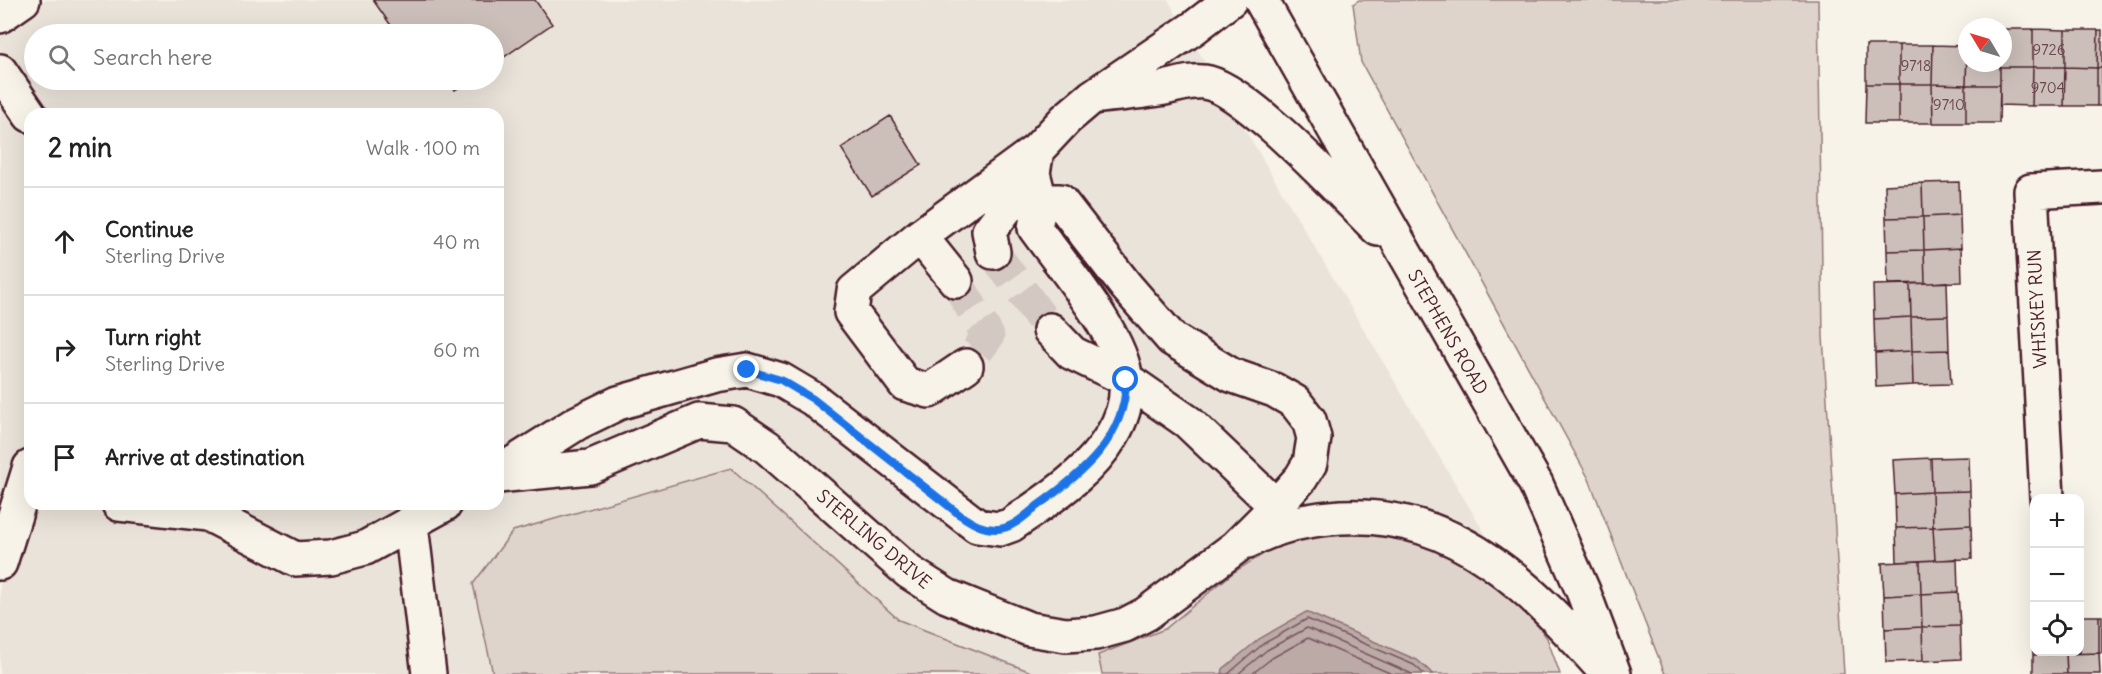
<!DOCTYPE html>
<meta charset="utf-8">
<style>
body{margin:0;font-family:Delius,sans-serif;background:#f6f6f6;color:#222}
.controls{position:absolute;right:18px;bottom:18px;display:grid;overflow:hidden;border-radius:12px;box-shadow:0 6px 24px #0002}
.controls button{width:54px;height:54px;display:grid;place-items:center;padding:0;border:0;border-bottom:2px solid #e0e0e0;background:#fff;color:#222;font:30px sans-serif}
.compass{position:absolute;left:1958px;top:18px;width:54px;height:54px;border-radius:50%;background:#fff;box-shadow:0 6px 24px #0002;rotate:308deg}
.stop{position:absolute;width:18px;height:18px;margin:-14px;border:4px solid #1a73e8;border-radius:50%;background:#fff}
.stop.end{background:#1a73e8;border-color:#fff;box-shadow:0 2px 6px #0008}
.list{margin:0;padding:0;list-style:none}
h2{display:flex;justify-content:space-between;align-items:center;height:78px;margin:0;padding:0 24px;font-size:26px}
h2 small{font-size:20px;font-weight:400;color:#767676}
.list li{display:grid;grid-template-columns:39px 1fr auto;gap:18px;align-items:center;box-sizing:border-box;height:108px;padding:0 24px;border-top:2px solid #e0e0e0}
.list b{display:block;font-size:22px;white-space:nowrap}
.list p{margin:0;font-size:20px;white-space:nowrap;color:#767676}
.list em{font-size:20px;font-style:normal;color:#767676}
.icon{flex:none;width:33px;height:33px;fill:none;stroke:currentColor;stroke-width:2;stroke-linecap:round;stroke-linejoin:round}
.map{position:relative;flex:none;width:2102px;height:674px;overflow:hidden}
.search{position:absolute;background:#fff;box-shadow:0 6px 24px #0002;left:24px;top:24px;width:480px;height:66px;display:flex;align-items:center;gap:15px;box-sizing:border-box;padding:0 21px;border-radius:33px;color:#767676;font-size:22px}
.panel{position:absolute;background:#fff;box-shadow:0 6px 24px #0002;left:24px;top:108px;width:480px;height:402px;border-radius:18px}
.map>svg:first-child{display:block}
</style>
<div class="map">
<svg width="2102" height="674" viewBox="0 0 2102 674">
<rect width="100%" height="100%" fill="#f7f3e8"/>
<filter id="ink" filterUnits="userSpaceOnUse"><feTurbulence type="fractalNoise" baseFrequency=".0167" numOctaves="2"/><feDisplacementMap in="SourceGraphic" scale="12" xChannelSelector="R" yChannelSelector="G"/><feConvolveMatrix kernelMatrix="1 2 1 2 8 2 1 2 1" color-interpolation-filters="sRGB"/></filter>
<g filter="url(#ink)">
<path fill="#eae3da" fill-rule="evenodd" d="M0 0H1168L1547 638 1516 596 1234 572 1165 629 1099 655 1102 674H1036L899 620 731 468 473 584 493 674H0ZM34 34H494V80H34ZM30 114H498V504H30Z"/>
<path fill="#ded4cc" stroke="#947a7c" stroke-width="1.5" d="M1359 0H1818L1823 336 1844 674H1665L1589 479 1361 62 1353 4Z
M731 468 899 620 1036 674H493L473 584 513 531Z
M1345 529 1407 534 1462 555 1516 596 1547 638 1560 674H1102L1098 655 1165 629 1234 572 1286 540Z"/>
<path fill="#bcaaa7" stroke="#8e7275" stroke-width="1.5" d="M1306 612 1417 660 1433 674H1222L1223 669 1259 639Z"/>
<g fill="none" stroke-linecap="round" stroke-linejoin="round">
<path stroke="#78575d" stroke-width="1.5" d="M1228 674 1263 644 1307 619 1414 665 1424 674
M1238 674 1267 650 1307 628 1412 674
M1252 674 1272 658 1308 638 1392 674"/>
</g>
<path fill="#ccbfb9" stroke="#4a1f2b" stroke-width="1.5" d="M373 0H535L552 24 494 64V34H397Z
M2003 29H2033V67H2000V63H2003Z
M2033 29 2065 30V67H2033Z
M2065 30H2098L2097 68 2065 67Z
M2098 30H2102V68H2097Z
M1866 45H1899V84H1866Z
M1899 45H1933L1932 84H1899Z
M1933 45 1967 46 1966 85 1932 84Z
M1967 46V63H2000V85H1966Z
M2000 67H2033L2032 106 2000 105Z
M2033 67H2065L2064 106H2032Z
M2065 67 2097 68V106H2064Z
M2097 68H2102V106H2097Z
M448 80H471L455 90Z
M1866 84H1899V123H1865Z
M1899 84H1932L1933 123H1899Z
M1932 84 1966 85V123H1933Z
M1966 85H2000L1999 123H1966Z
M890 116 921 165 872 196 841 148Z
M1959 182 1960 215 1923 217 1922 183Z
M1922 183 1923 217 1886 218 1885 185Z
M1960 215 1961 248 1924 250 1923 217Z
M1923 217 1924 250 1887 251 1886 218Z
M1961 248 1962 282 1925 283 1924 250Z
M1924 250 1925 283 1888 284 1887 251Z
M1947 282 1948 316 1911 317 1910 284Z
M1910 284 1911 317 1874 319 1873 285Z
M1948 316 1949 350 1912 351 1911 317Z
M1911 317 1912 351 1875 353 1874 319Z
M1949 350 1951 384 1913 385 1912 351Z
M1912 351 1913 385 1876 387 1875 353Z
M1969 457 1970 491 1932 492 1931 458Z
M1931 458 1932 492 1895 494 1893 460Z
M1970 491 1971 525 1933 527 1932 492Z
M1932 492 1933 527 1896 528 1895 494Z
M1971 525 1972 559 1935 560 1933 527Z
M1933 527 1935 560 1897 562 1896 528Z
M1957 559 1958 592 1921 594 1920 561Z
M1920 561 1921 594 1884 596 1882 563Z
M1958 592 1960 626 1922 627 1921 594Z
M1921 594 1922 627 1885 629 1884 596Z
M2080 616H2099V653L2066 654V652H2080Z
M2099 616H2102V653H2099Z
M2032 618H2034V652H2066V654L2033 655Z
M1960 626 1961 659 1923 661 1922 627Z
M1922 627 1923 661 1886 662 1885 629Z
M2099 653 2100 674H2067L2066 654Z
M2066 654 2067 674H2033V655Z"/>
<g fill="none" stroke-linecap="round" stroke-linejoin="round">
<path stroke="#d4c9c2" stroke-width="33" stroke-dasharray="33 16" stroke-linecap="butt" d="M993 252 1050 330
M956 281 988 336 966 366"/>
<defs>
<path id="minor" d="M1261 0 1536 484 1583 591 1614 674
M0 16 23 0
M0 71 30 115
M1100 96C1120 94 1140 92 1159 89 1174 87 1188 80 1204 82 1244 86 1345 197 1378 229
M920 236 1037 150
M993 252 989 231 1033 173
M956 281 920 236 854 291 851 312 905 384 929 391 966 366
M1050 330 1072 353 1126 379 1188 422 1276 506
M498 473 577 423 618 403 716 375 747 370 781 380 813 399 977 526 1000 529 1011 525C1032 510 1055 496 1074 479 1102 455 1130 419 1126 381 1122 334 1062 266 1035 228L1040 201 1033 173 1037 150 1066 119 1092 97 1195 27 1230 0
M498 476 590 467 699 421 733 424 767 447 909 572 947 596 1029 629 1066 635 1096 633 1125 625 1146 614 1236 547 1266 517 1301 478 1310 463 1314 438 1309 420 1295 402 1274 390 1231 375 1172 339 1126 286 1060 201H1040
M2047 498 2031 191 2102 187
M119 504 208 514 295 559 331 557 365 548 445 504
M411 525 429 674
M1248 541C1276 526 1309 519 1341 517 1460 511 1532 590 1606 672
M0 563 30 467"/>
</defs>
<use href="#minor" stroke="#4a1f2b" stroke-width="38"/>
<use href="#minor" stroke="#f7f3e8" stroke-width="33"/>
</g>
</g>
<g fill="none" stroke-linecap="round" stroke-linejoin="round" filter="url(#ink)">
<path stroke="#1a73e8" stroke-width="8" d="M747 370 781 380 813 399 960 515C972 523 983 530 998 529 1013 528 1026 515 1037 506 1082 474 1126 438 1126 380"/>
</g>
<g text-anchor="middle" dominant-baseline="central" stroke-width="6" stroke-linejoin="round" paint-order="stroke">
<g font-size="15" fill="#6a474e">
<text x="2049" y="49">9726</text>
<text x="1916" y="65">9718</text>
<text x="2048" y="87">9704</text>
<text x="1949" y="104">9710</text>
</g>
<g font-size="18" fill="#4a1f2b" stroke="#f7f3e8">
<text transform="translate(2037 309) rotate(-93)">WHISKEY RUN</text>
<text transform="translate(1448 332) rotate(60)">STEPHENS ROAD</text>
<text transform="translate(874 539) rotate(40)">STERLING DRIVE</text>
</g>
</g>
</svg>
<div class="controls">
<button>+</button>
<button>−</button>
<button><svg class="icon" aria-label="locate" viewBox="0 0 24 24"><circle cx="12" cy="12" r="6"/><path d="M12 2v4M12 18v4M2 12h4M18 12h4"/></svg></button>
</div>
<svg class="compass" viewBox="-18 -18 36 36"><path d="M0-13l5 13h-10z" fill="#e53935"/><path d="M0 13l5-13h-10z" fill="#767676"/></svg>
<div class="stop" style="left:1126px;top:380px"></div>
<div class="stop end" style="left:747px;top:370px"></div>
<div class="search"><svg class="icon" aria-label="search" viewBox="0 0 24 24"><circle cx="10" cy="10" r="6"/><path d="M15 15l6 6"/></svg>Search here</div>
<section class="panel">
<h2>2 min<small>Walk · 100 m</small></h2>
<ul class="list">
<li><svg class="icon" aria-label="ahead" viewBox="0 0 24 24"><path d="M12 20V5M6 11l6-6 6 6"/></svg><div><b>Continue</b><p>Sterling Drive</p></div><em>40 m</em></li>
<li><svg class="icon" aria-label="right" viewBox="0 0 24 24"><path d="M7 20v-9h11M14 6l5 5-5 5"/></svg><div><b>Turn right</b><p>Sterling Drive</p></div><em>60 m</em></li>
<li><svg class="icon" aria-label="arrive" viewBox="0 0 24 24"><path d="M6 21V4h12l-3 4 3 4H6"/></svg><div><b>Arrive at destination</b></div></li>
</ul>
</section>
</div>
